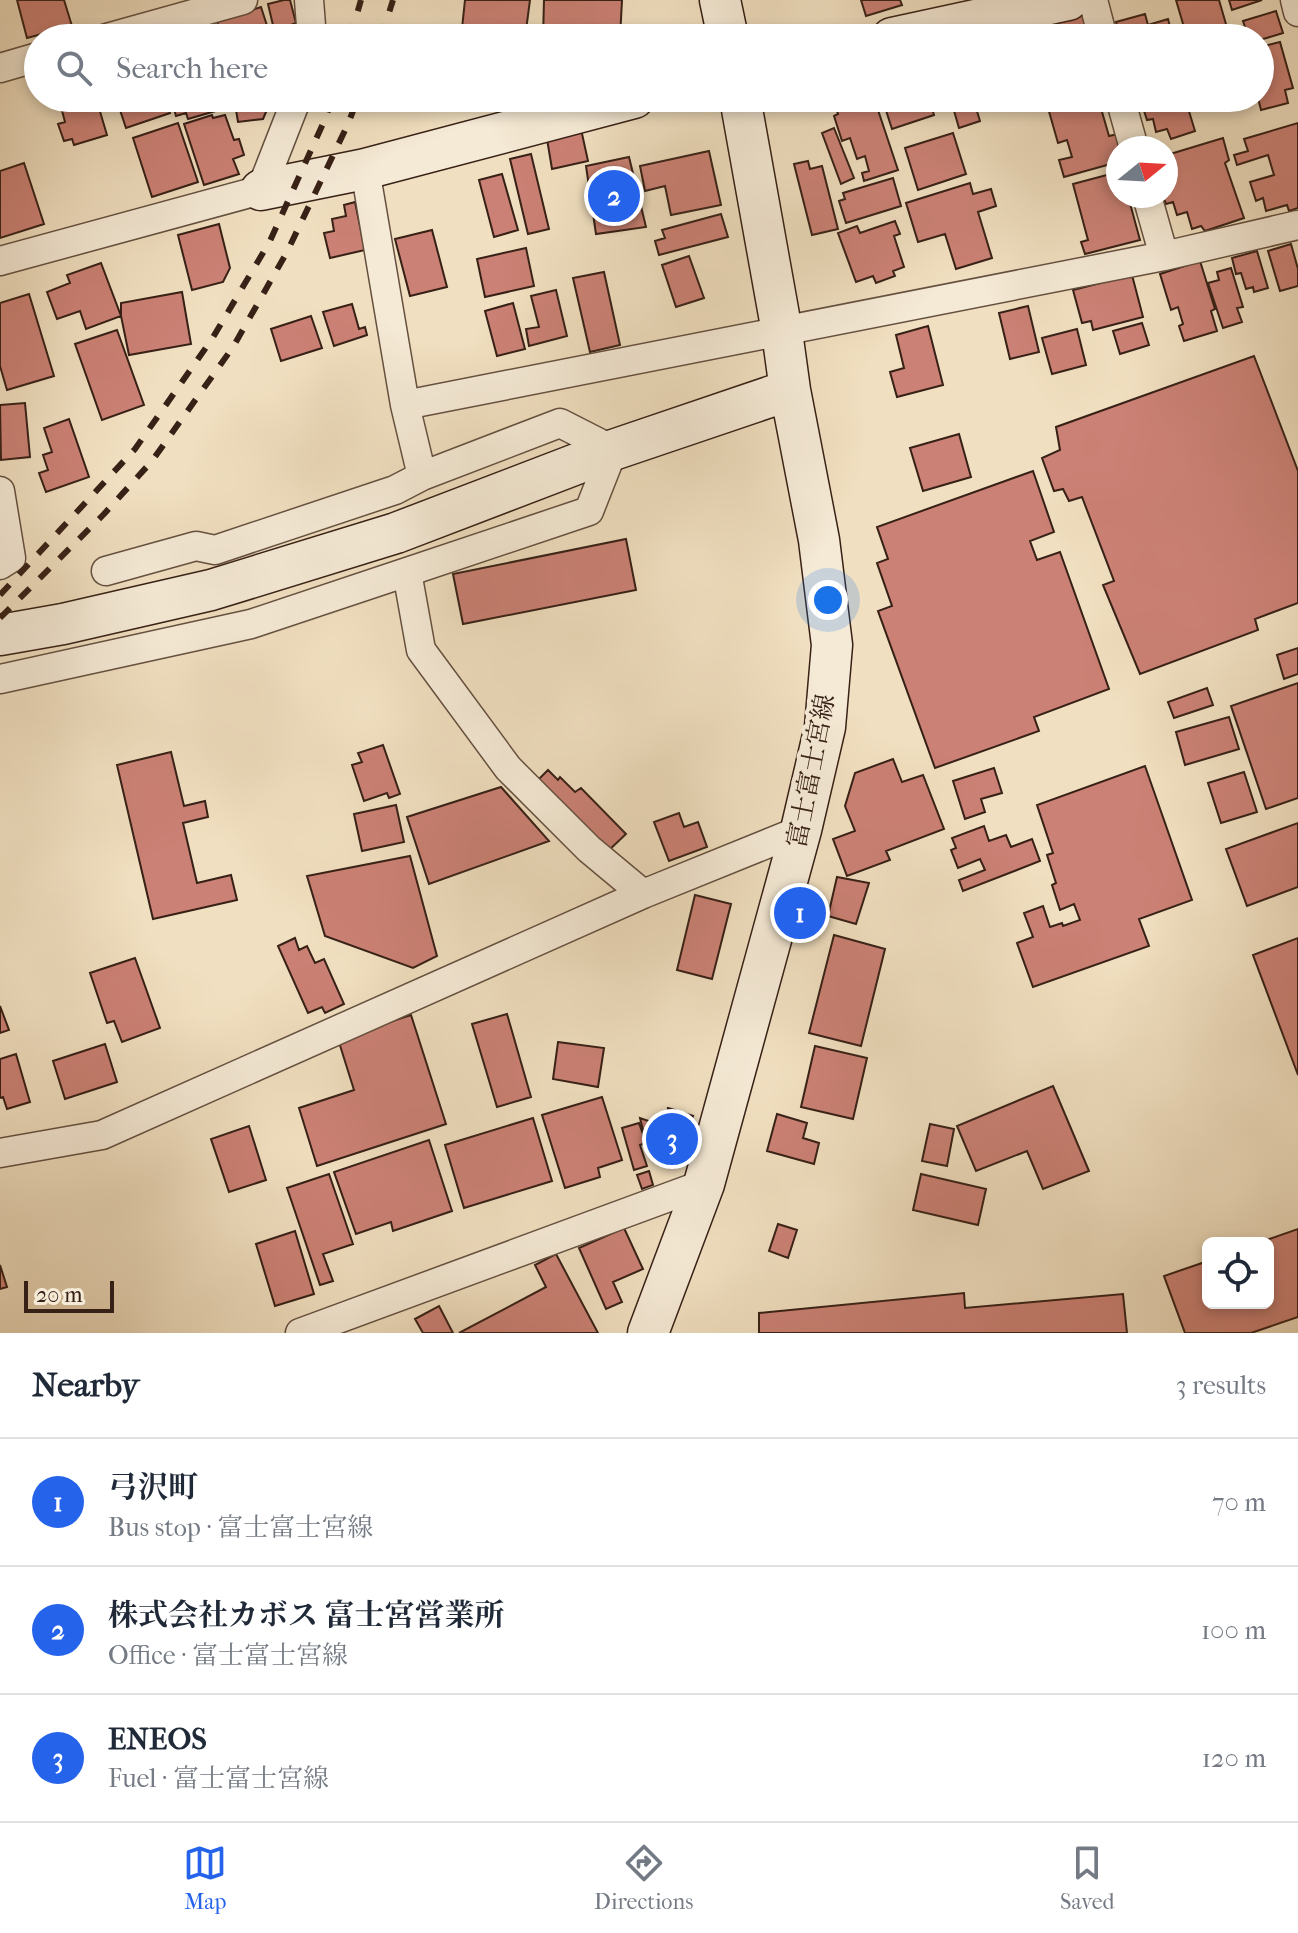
<!DOCTYPE html>
<meta charset="utf-8">
<style>
body{margin:0;font-family:"IM FELL French Canon","Noto Serif JP",serif;background:#f2f2f3;color:#1f2937}
.controls{position:absolute;right:24px;bottom:24px;display:grid;overflow:hidden;border-radius:12px;box-shadow:0 4px 12px #0003}
.controls button{width:72px;height:72px;display:grid;place-items:center;padding:0;border:0;border-bottom:2px solid #e0e1e3;background:#fff;color:#1f2937;font:40px sans-serif}
.compass{position:absolute;left:1106px;top:136px;width:72px;height:72px;border-radius:50%;background:#fff;box-shadow:0 4px 12px #0003;rotate:72deg}
.scale{position:absolute;left:24px;bottom:20px;width:90px;box-sizing:border-box;padding-left:8px;border:4px solid #372016;border-top:0;font-size:22px;line-height:28px;white-space:nowrap;color:#372016;-webkit-text-stroke:6px #f5ead6;paint-order:stroke}
.you{position:absolute;left:828px;top:600px;width:28px;height:28px;margin:-20px;border:6px solid #fff;border-radius:50%;background:#1a73e8;box-shadow:0 0 0 12px #1a73e833}
.badge{display:grid;place-items:center;width:52px;height:52px;border-radius:50%;background:#2563eb;color:#fff;font-size:26px;font-weight:700}
.pin{position:absolute;translate:-50% -50%;border:4px solid #fff;box-shadow:0 2px 8px #0006}
.list{margin:0;padding:0;list-style:none}
h2{display:flex;justify-content:space-between;align-items:center;height:104px;margin:0;padding:0 32px;font-size:34px}
h2 small{font-size:26px;font-weight:400;color:#747a83}
.list li{display:grid;grid-template-columns:52px 1fr auto;gap:24px;align-items:center;box-sizing:border-box;height:128px;padding:0 32px;border-top:2px solid #e0e1e3}
.list b{display:block;font-size:30px;white-space:nowrap}
.list p{margin:0;font-size:26px;white-space:nowrap;color:#747a83}
.list em{font-size:26px;font-style:normal;color:#747a83}
.icon{flex:none;width:44px;height:44px;fill:none;stroke:currentColor;stroke-width:2;stroke-linecap:round;stroke-linejoin:round}
.map{position:relative;flex:none;width:1298px;height:1333px;overflow:hidden}
.search{position:absolute;background:#fff;box-shadow:0 4px 12px #0003;left:24px;right:24px;top:24px;height:88px;display:flex;align-items:center;gap:20px;box-sizing:border-box;padding:0 28px;border-radius:44px;color:#747a83;font-size:30px}
.sheet{height:488px;background:#fff}
nav{display:flex;justify-content:space-around;align-items:center;box-sizing:border-box;height:112px;border-top:2px solid #e0e1e3;background:#fff;font-size:22px;color:#747a83}
nav a{display:grid;justify-items:center;gap:4px}
nav .on{color:#2563eb}
.map>svg:first-child{display:block}
</style>
<div class="map">
<svg width="1298" height="1333" viewBox="0 0 1298 1333">
<rect width="100%" height="100%" fill="#f0dfc0"/>
<filter id="stains"><feTurbulence type="fractalNoise" baseFrequency=".0025" numOctaves="4"/><feColorMatrix values="0 0 0 0 .2 0 0 0 0 .09 0 0 0 0 .02 0 0 0 .5 -.17"/></filter>
<radialGradient id="worn" r=".72"><stop offset=".6" stop-color="#630" stop-opacity="0"/><stop offset="1" stop-color="#630" stop-opacity=".3"/></radialGradient>
<path fill="#cb8175" stroke="#372016" stroke-width="2" d="M17 0H64L72 26 27 38Z
M284 0H290L296 23 288 26 291 35 276 38 268 4Z
M465 0H530L525 38H461Z
M544 0H622L620 38H543Z
M861 0H900L902 5 866 16Z
M1176 0H1219L1230 38H1198L1196 31 1186 34Z
M1229 0H1262L1232 10Z
M261 7 271 38H222L217 21Z
M1089 7 1098 38H1061L1055 16Z
M1276 11 1283 33 1260 40V38H1237L1235 30 1245 27 1243 21Z
M1145 14 1148 25 1168 19 1173 38H1121L1116 22Z
M1022 24 1026 38H989L1002 34Z
M1280 42 1293 88 1285 90 1288 103 1261 110 1258 98H1260V47Z
M91 98H96L107 135 74 145 72 139 64 141 58 124 65 122 61 107Z
M116 98H165L170 113 126 128Z
M171 98H215L219 110 188 119 186 113 176 116Z
M234 98H272L263 119 238 122Z
M833 98H874L898 170 864 181 862 173 869 171 865 156 857 159 850 138 842 141 834 116 838 114Z
M882 98H929L934 115 892 129Z
M973 98 980 121 959 128 952 104Z
M1058 98H1098L1109 136 1122 133 1126 148H1118V162L1064 177 1059 160 1072 157 1067 140 1058 143 1046 101Z
M1140 98H1197L1199 105 1188 108 1195 131 1171 139 1167 129 1156 132 1153 119 1147 120Z
M212 115 213 118 225 115 234 140 239 139 244 155 233 159 239 174 204 185 184 124Z
M579 120 588 161 552 169 545 127Z
M178 123 198 182 152 197 133 138Z
M1298 123V208L1289 211 1287 205 1266 211 1263 198 1256 201 1250 182 1274 175 1268 155 1237 165 1234 155 1248 151 1244 139Z
M834 128 854 178 841 184 822 133Z
M953 133 966 174 918 190 905 148Z
M1223 138 1229 160 1225 163 1244 218 1205 231 1201 226 1192 229 1187 212 1177 215 1173 202 1166 204 1163 196H1166V185L1175 182 1167 155Z
M709 151 721 205 671 215 665 186 645 191 640 166Z
M531 154 549 229 528 234 510 159Z
M629 157 646 227 596 234 586 166Z
M808 161 810 169 822 166 838 229 812 235 794 164Z
M24 163 44 224 0 238V171Z
M1118 172V196H1128L1140 240 1085 254 1081 242 1088 240 1073 184Z
M502 174 518 230 494 237 479 180Z
M893 178 901 206 846 223 839 201 845 199 843 193Z
M970 183 973 194 991 189 996 206 978 212 992 258 956 269 945 234 918 242 906 203Z
M355 202 365 250 330 258 324 233 334 231 332 219 346 216 344 205Z
M721 214 728 237 659 255 655 241 665 238 662 230Z
M895 221 900 234 894 236 904 267 893 271 895 276 876 283 873 276 856 282 838 233 857 226 860 233Z
M219 224 230 268 223 282 192 290 178 235Z
M432 230 447 287 410 296 395 239Z
M1291 244 1298 269V286L1280 291 1268 251Z
M526 248 534 286 485 297 477 259Z
M1257 251 1268 288 1254 292 1253 287 1246 289 1241 273 1236 274 1232 258Z
M689 256 704 298 676 307 662 265Z
M1200 261 1215 309 1211 311 1217 331 1184 341 1179 326 1183 324 1178 307 1171 310 1160 274Z
M101 263 121 316 86 329 80 311 57 319 47 292 70 283 67 275Z
M1231 268 1243 307 1237 308 1242 322 1223 328 1208 283 1219 280 1217 272Z
M604 272 620 345 590 352 573 278Z
M1132 275 1143 317 1093 330 1091 321 1082 323 1073 290Z
M556 290 567 336 529 346 526 329 539 327 531 296Z
M182 292 191 344 129 355 121 316V303Z
M29 294 54 376 7 390 0 366V303Z
M513 303 525 349 497 356 485 311Z
M352 304 359 329 365 327 367 335 334 346 323 312Z
M1028 306 1039 352 1010 359 999 313Z
M311 316 322 348 281 361 271 329Z
M1142 323 1149 345 1120 354 1113 331Z
M928 326 943 385 897 397 890 372 904 368 896 335Z
M1077 329 1086 365 1052 374 1042 338Z
M117 330 144 405 102 420 75 344Z
M1254 356 1298 471V603L1255 619 1258 630 1140 674 1103 585 1114 581 1082 497 1069 501 1063 489 1054 491 1042 458 1060 450 1056 427Z
M25 403 30 457 1 460 0 405Z
M69 419 89 477 46 492 39 473 48 470 43 455 52 452 44 428Z
M959 434 971 477 923 491 910 448Z
M1033 471 1054 532 1030 541 1037 560 1060 552 1109 689 1034 717 1039 731 935 768 878 611 892 606 877 563 888 559 877 527Z
M626 539 636 590 463 624 453 574Z
M1298 648V674L1284 679 1277 655Z
M1298 683V798L1266 809 1231 706Z
M1207 688 1213 705 1174 718 1168 702Z
M1229 717 1239 749 1185 765 1176 732Z
M383 745 400 794 389 798 387 793 364 801 352 765 362 762 358 753Z
M171 752 184 806 205 801 208 817 183 823 197 883 231 875 237 900 153 919 117 765Z
M893 759 902 782 923 775 944 829 886 851 890 860 847 876 833 839 855 831 845 806 855 773Z
M1145 766 1192 900 1139 919 1149 946 1033 987 1017 943 1033 937 1024 913 1043 906 1050 927 1062 923 1063 926 1080 920 1074 904 1060 910 1052 885 1056 883 1047 855 1053 853 1037 805Z
M994 768 1002 793 981 799 985 812 965 819 953 781Z
M548 770 558 780 560 777 575 792 581 788 626 834 607 852 537 781Z
M1244 772 1257 812 1221 823 1208 783Z
M501 787 549 841 429 884 407 817Z
M396 805 404 842 362 851 354 814Z
M679 813 684 827 698 822 707 847 669 861 654 822Z
M1298 823V887L1247 906 1226 849Z
M984 826 989 841 1006 835 1011 847 1032 839 1040 861 963 891 959 880 985 870 980 859 958 868 951 850 956 848 952 838Z
M410 856 437 956 413 968 325 936 307 876Z
M837 877 869 883 856 924 828 916Z
M695 895 731 904 712 979 677 970Z
M834 935 885 949 861 1046 809 1033Z
M295 938 299 950 307 946 315 963 324 959 344 1004 325 1013 322 1007 308 1013 278 946Z
M1298 938V1075L1253 955Z
M135 958 160 1028 122 1042 114 1021 107 1023 90 973Z
M0 1006 9 1030 0 1033Z
M507 1014 531 1097 497 1107 472 1024Z
M411 1015 446 1124 317 1166 299 1108 354 1090 338 1039Z
M558 1042 604 1048 598 1087 553 1079Z
M105 1044 117 1082 65 1099 53 1061Z
M815 1046 867 1058 853 1119 801 1107Z
M16 1054 30 1102 7 1109 3 1097 0 1098V1059Z
M1053 1086 1089 1171 1043 1189 1027 1151 976 1171 957 1126Z
M602 1097 622 1160 598 1168 600 1177 565 1188 542 1115Z
M668 1108 693 1116 677 1164 653 1156 655 1149 647 1146 640 1118 663 1126Z
M777 1114 807 1123 803 1138 819 1143 814 1164 767 1151Z
M533 1118 552 1181 464 1208 445 1145Z
M639 1123 646 1143 640 1145 647 1166 634 1170 622 1128Z
M930 1124 954 1129 947 1166 922 1161Z
M249 1126 266 1180 229 1192 211 1139Z
M429 1140 452 1211 393 1231 391 1222 356 1234 334 1172Z
M649 1171 653 1185 642 1189 637 1175Z
M329 1174 353 1244 323 1254 333 1281 320 1285 287 1188Z
M921 1174 986 1189 978 1225 913 1210Z
M778 1224 797 1230 788 1258 769 1251Z
M624 1228 643 1269 613 1282 622 1302 606 1309 579 1248Z
M1298 1229V1317L1251 1333H1185L1164 1276 1208 1261V1303H1268V1243H1258Z
M295 1231 314 1294 275 1306 256 1244Z
M556 1254 598 1333H459L546 1287 535 1265Z
M0 1265 7 1287 0 1289Z
M964 1293 965 1308 1123 1294 1127 1333H759V1313Z
M439 1306 453 1333H423L415 1319Z"/>
<g fill="none" stroke-linecap="round" stroke-linejoin="round">
<defs>
<path id="street" d="M309 0 312 38
M1093 0 1103 38
M1295 0 1298 12
M107 38 243 0
M0 68 38 57
M1120 98 1134 148
M365 169 405 405 422 476
M1147 196 1164 256
M0 261 261 190 297 98
M405 405 1164 256 1298 225
M0 491 11 558 0 565
M106 571 196 546 215 550 395 490 422 476 560 423 613 450 589 511 407 572 421 650 508 768 589 849 643 894
M0 679 251 624 407 572
M0 1153 102 1135 643 894 801 830
M300 1333 704 1184"/>
<path id="secondary" d="M720 0 728 38
M892 38 1068 0
M261 190 365 169 634 98
M0 635 63 624 211 590 396 533 613 450 790 390
M648 1333 704 1184 801 830 825 727 832 645 819 540 790 390 782 332 740 98"/>
</defs>
<use href="#street" stroke="#655040" stroke-width="31"/>
<use href="#secondary" stroke="#372016" stroke-width="43"/>
<use href="#street" stroke="#f5ead6" stroke-width="28"/>
<use href="#secondary" stroke="#f5ead6" stroke-width="40"/>
<path stroke="#372016" stroke-width="6" stroke-dasharray="14 14" stroke-linecap="butt" d="M350 38 361 0
M381 38 393 0
M0 595 135 449 212 339 270 241 326 117 332 98
M0 618 104 514 152 461 233 347 287 252 348 124 358 98"/>
</g>
<g text-anchor="middle" dominant-baseline="central" stroke-width="8" stroke-linejoin="round" paint-order="stroke">
<g font-size="26" fill="#372016" stroke="#f5ead6">
<text transform="translate(811 771) rotate(-79)">富士富士宮線</text>
</g>
</g>
<rect width="100%" height="100%" filter="url(#stains)"/>
<rect width="100%" height="100%" fill="url(#worn)"/>
</svg>
<div class="controls">
<button><svg class="icon" aria-label="locate" viewBox="0 0 24 24"><circle cx="12" cy="12" r="6"/><path d="M12 2v4M12 18v4M2 12h4M18 12h4"/></svg></button>
</div>
<svg class="compass" viewBox="-18 -18 36 36"><path d="M0-13l5 13h-10z" fill="#e53935"/><path d="M0 13l5-13h-10z" fill="#747a83"/></svg>
<div class="scale">20 m</div>
<div class="you"></div>
<div class="pin badge" style="left:800px;top:913px">1</div>
<div class="pin badge" style="left:614px;top:196px">2</div>
<div class="pin badge" style="left:672px;top:1139px">3</div>
<div class="search"><svg class="icon" aria-label="search" viewBox="0 0 24 24"><circle cx="10" cy="10" r="6"/><path d="M15 15l6 6"/></svg>Search here</div>
</div>
<section class="sheet">
<h2>Nearby<small>3 results</small></h2>
<ul class="list">
<li><span class="badge">1</span><div><b>弓沢町</b><p>Bus stop · 富士富士宮線</p></div><em>70 m</em></li>
<li><span class="badge">2</span><div><b>株式会社カボス 富士宮営業所</b><p>Office · 富士富士宮線</p></div><em>100 m</em></li>
<li><span class="badge">3</span><div><b>ENEOS</b><p>Fuel · 富士富士宮線</p></div><em>120 m</em></li>
</ul>
</section>
<nav>
<a class="on"><svg class="icon" aria-label="map" viewBox="0 0 24 24"><path d="M3 6l6-2 6 2 6-2v14l-6 2-6-2-6 2zM9 4v14M15 6v14"/></svg>Map</a>
<a><svg class="icon" aria-label="directions" viewBox="0 0 24 24"><path d="M12 3l9 9-9 9-9-9zM9 14v-3h6M13 9l2 2-2 2"/></svg>Directions</a>
<a><svg class="icon" aria-label="saved" viewBox="0 0 24 24"><path d="M7 4h10v16l-5-4-5 4z"/></svg>Saved</a>
</nav>
